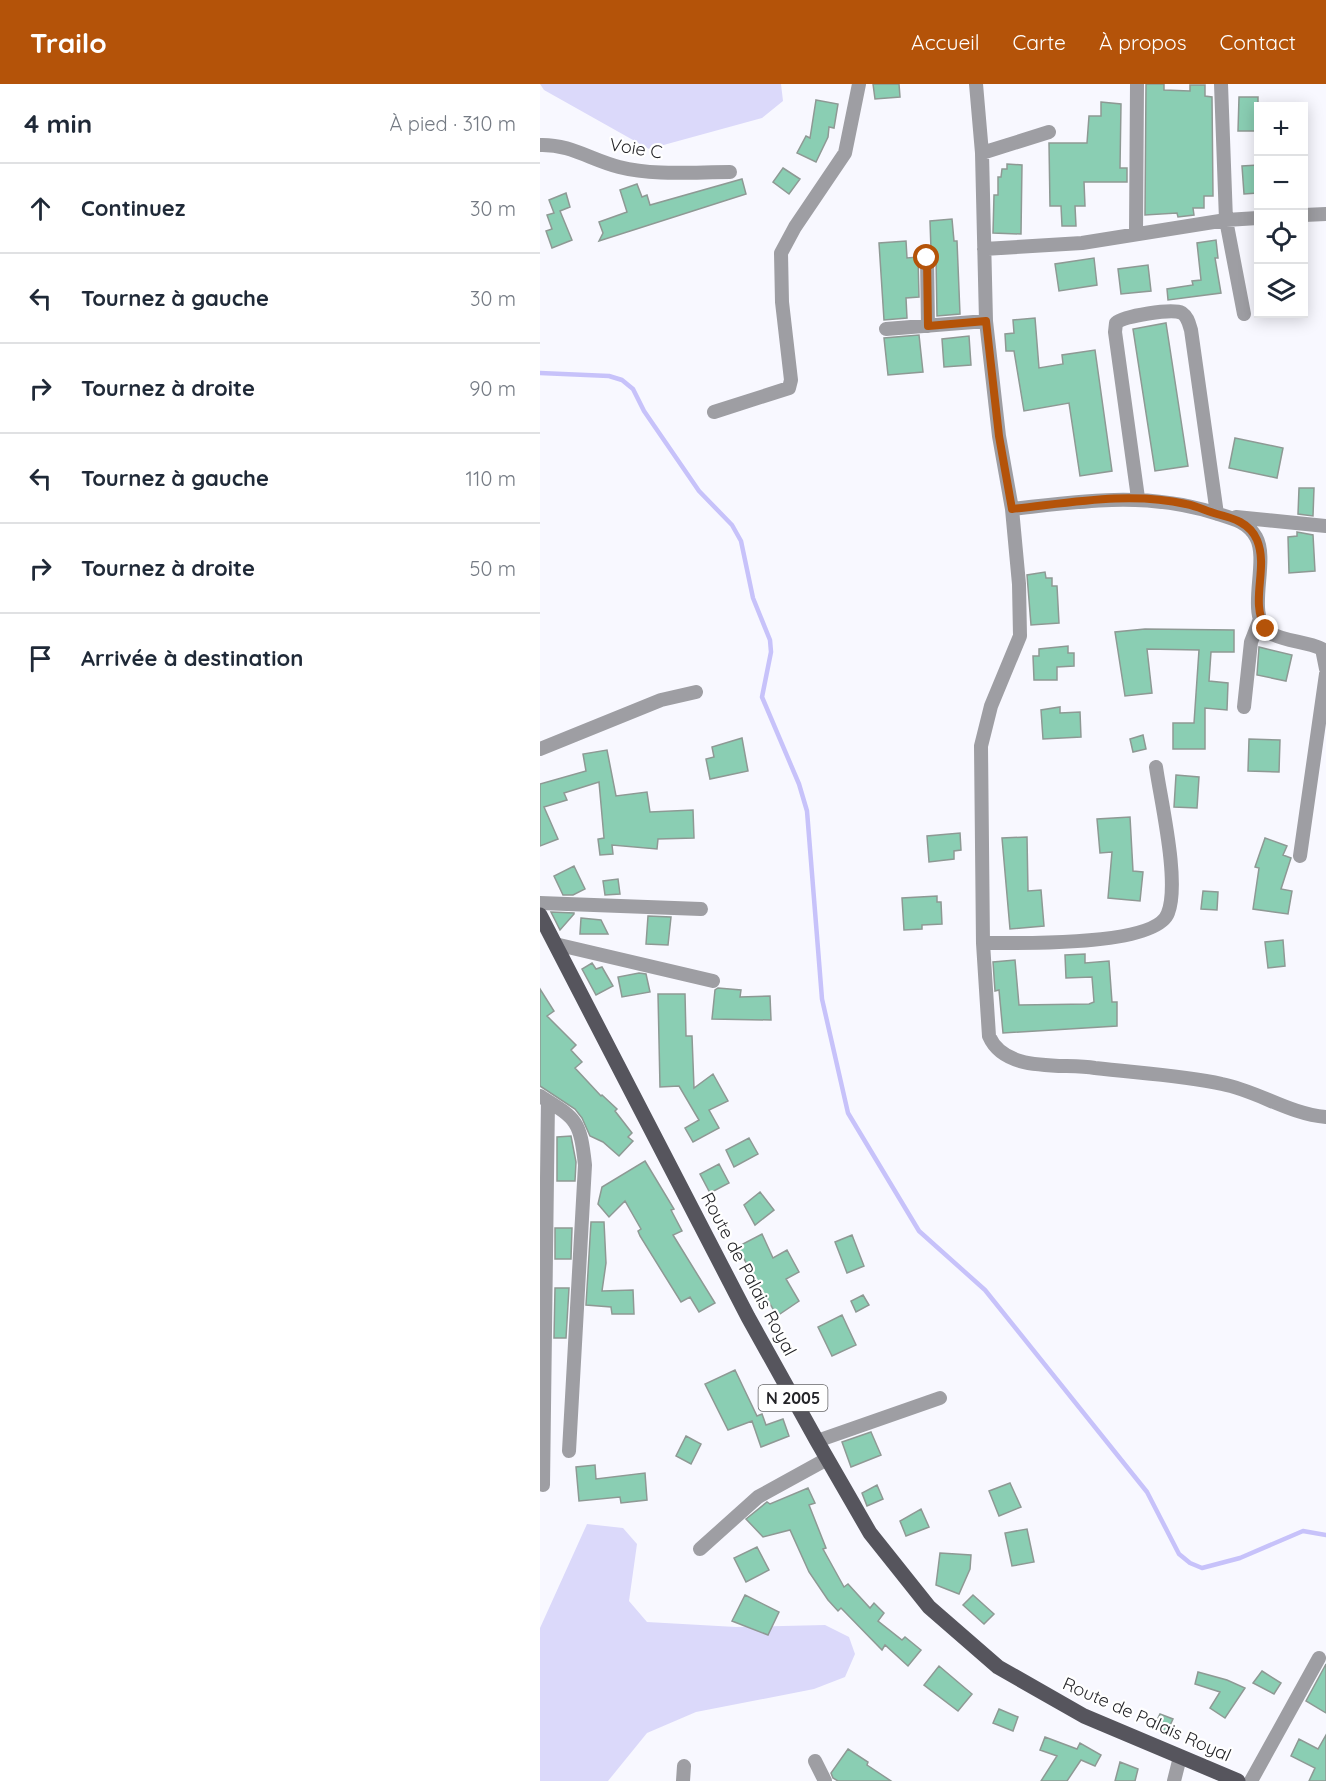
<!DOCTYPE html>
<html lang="fr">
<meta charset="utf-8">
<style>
body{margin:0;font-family:Quicksand,sans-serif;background:#f2f2f3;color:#1f2937}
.controls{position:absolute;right:18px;top:18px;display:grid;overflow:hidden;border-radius:0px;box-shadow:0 3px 15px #0003}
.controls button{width:54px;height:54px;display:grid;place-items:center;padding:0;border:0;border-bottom:2px solid #e0e1e3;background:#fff;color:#1f2937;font:30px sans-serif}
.stop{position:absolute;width:18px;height:18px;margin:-14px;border:4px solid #b45309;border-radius:50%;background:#fff}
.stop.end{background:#b45309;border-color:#fff;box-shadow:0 2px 6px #0008}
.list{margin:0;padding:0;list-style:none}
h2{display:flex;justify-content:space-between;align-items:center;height:78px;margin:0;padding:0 24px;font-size:26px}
h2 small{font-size:20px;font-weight:400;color:#747a83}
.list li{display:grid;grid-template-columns:39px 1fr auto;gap:18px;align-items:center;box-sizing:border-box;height:90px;padding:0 24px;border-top:2px solid #e0e1e3}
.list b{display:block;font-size:22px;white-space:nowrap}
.list em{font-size:20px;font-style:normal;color:#747a83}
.icon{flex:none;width:33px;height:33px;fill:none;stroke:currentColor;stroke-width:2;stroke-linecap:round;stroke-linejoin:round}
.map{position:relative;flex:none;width:786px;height:1697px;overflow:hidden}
header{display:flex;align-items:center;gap:36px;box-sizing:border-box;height:84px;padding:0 30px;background:#b45309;color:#fff}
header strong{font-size:28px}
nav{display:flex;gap:33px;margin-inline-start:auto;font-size:21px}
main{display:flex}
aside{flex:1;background:#fff}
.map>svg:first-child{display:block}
</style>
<header>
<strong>Trailo</strong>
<nav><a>Accueil</a><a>Carte</a><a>À propos</a><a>Contact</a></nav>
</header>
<main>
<aside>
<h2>4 min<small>À pied · 310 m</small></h2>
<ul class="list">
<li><svg class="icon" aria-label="ahead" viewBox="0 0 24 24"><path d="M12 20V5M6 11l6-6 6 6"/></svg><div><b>Continuez</b></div><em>30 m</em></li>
<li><svg class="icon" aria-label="left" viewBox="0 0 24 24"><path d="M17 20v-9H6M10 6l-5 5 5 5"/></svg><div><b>Tournez à gauche</b></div><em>30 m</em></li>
<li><svg class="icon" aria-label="right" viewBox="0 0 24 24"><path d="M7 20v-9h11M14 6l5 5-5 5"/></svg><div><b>Tournez à droite</b></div><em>90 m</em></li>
<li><svg class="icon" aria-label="left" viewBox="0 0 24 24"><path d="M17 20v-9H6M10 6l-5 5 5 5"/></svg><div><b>Tournez à gauche</b></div><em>110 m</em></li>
<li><svg class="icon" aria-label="right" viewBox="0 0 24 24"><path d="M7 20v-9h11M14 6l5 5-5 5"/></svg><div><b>Tournez à droite</b></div><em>50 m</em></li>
<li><svg class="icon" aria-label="arrive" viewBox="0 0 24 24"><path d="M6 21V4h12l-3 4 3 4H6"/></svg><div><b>Arrivée à destination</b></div></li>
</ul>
</aside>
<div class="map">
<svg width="786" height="1697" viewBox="0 0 786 1697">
<rect width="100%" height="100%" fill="#f8f8ff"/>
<path fill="#dbd9fa" d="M0 0H241L243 17 222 34 109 65 4 6Z
M47 1440 83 1444 97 1460 89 1517 107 1538 196 1543 285 1541 309 1553 315 1570 305 1593 274 1605 156 1628 107 1649 68 1697H0V1544Z"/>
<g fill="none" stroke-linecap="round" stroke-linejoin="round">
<path stroke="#c7c2fa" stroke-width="4.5" d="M0 289 69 292 82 296 93 305 104 327 159 407 192 441 201 457 213 514 230 556 231 568 222 613 259 700 267 727 282 915 308 1029 379 1147 445 1206 607 1408 639 1470 650 1479 662 1484 700 1474 763 1447 786 1451"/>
</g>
<path fill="#8aceb3" stroke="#8e9994" stroke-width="1.5" d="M333 0H359L360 13 335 15Z
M606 0H624V6L650 7V1H665V12L672 13 673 112H664V124H653L654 131 638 133 637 129 605 131Z
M699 13H718V47H698Z
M276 16 298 20 294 44 289 43 288 53 276 78 257 69 266 52 270 54Z
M561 18 581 20 580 84H587V98H544L545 122H535L536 142H522L521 122H510L509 59H547L549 32H561Z
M467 80 482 81 481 150 453 149 454 111H458V93H461L462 85H467Z
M718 81V109L704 110 702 82Z
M243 84 260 95 249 110 233 98Z
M202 95 206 110 59 157 63 149 59 138 87 128 80 106 97 100 102 113 107 111 110 121Z
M26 109 30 123 20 127 32 156 12 164 6 147 12 145 7 131 14 129 9 116Z
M412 135 414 157H417L420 230 397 232 396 174 391 166 390 137Z
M676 156 678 174H675L681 209 628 216 627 205 653 201 652 197 661 196 657 159Z
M366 157 367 174 378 173 379 213 366 214 367 234 344 236 339 159Z
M554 174 557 201 519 207 515 180Z
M608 181 611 207 581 210 578 185Z
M495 234 499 284 523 280 522 271 555 266 572 387 540 392 529 319 484 327 474 267H466L465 250 474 249 473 236Z
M626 239 648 382 615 387 593 245Z
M379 251 383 288 348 291 344 254Z
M429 252 431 281 404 283 402 255Z
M695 354 743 364 737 394 689 384Z
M759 404H774L773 432 758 430Z
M757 448 773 451 775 487 749 489 748 453 757 452Z
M505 488 506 494H512V502H517L519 539 491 541 487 491Z
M605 545 694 546V568H671L669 597 688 599 687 626 665 624V665H633V639H654L659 566 607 565 612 609 585 612 575 548Z
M528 562V569H534V582L517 583V596H494L493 572H499V565Z
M719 563 752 571 746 597 717 591Z
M520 623V629L540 628 541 653 503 655 501 626Z
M603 651 606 665 593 668 590 655Z
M202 654 208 687 170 695 166 675 174 673 172 663Z
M709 655 740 656 739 688 708 687Z
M67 666 76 712 107 708 110 728 153 726 154 754 118 755 117 765 72 761 73 770 60 771 58 755 64 754 59 698 24 709 27 716 4 723 18 755 0 762V700L46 687 43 670Z
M636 691 659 693 657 724 634 723Z
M590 733 593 787 603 788 600 817 568 814 572 768 560 769 557 735Z
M420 749 421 766 414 767V775L389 778 387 752Z
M487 753 488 807 501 806 504 842 470 845 462 754Z
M725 754 747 762 743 771 751 774 741 805 752 807 748 830 713 825 719 784 715 783Z
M34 782 45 805 33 811H23L14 792Z
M78 795 80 810 65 811 63 797Z
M663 807 678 808 677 826 661 825Z
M397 812V818H401L402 840 382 841V845L364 846 362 814Z
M11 828 34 829V830L20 846Z
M108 832 131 833 128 861 106 860Z
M41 834 61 836 68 850H40Z
M743 856 745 882 728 884 725 858Z
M545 870V879L569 877 572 918H577V942L463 949 459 906 455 907 453 878 475 876 479 921 549 920 554 918 552 893 526 894 525 871Z
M52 879 56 885 62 883 73 902 56 911 42 885Z
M99 889 106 890 110 908 82 913 78 893Z
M178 904 201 906 200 913 230 912 231 936 172 935 175 906Z
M0 905 14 927 7 932 36 961 31 966 42 978 35 984 61 1012 62 1011 77 1025 75 1027 92 1049 88 1053 93 1057 79 1072 63 1058 50 1052 42 1034 35 1025 0 1002Z
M118 910H145L146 952H152L154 1004 173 990 188 1017 169 1026 179 1044 153 1058 145 1044 159 1036 139 1002 120 1003Z
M31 1052 36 1078 35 1097H17V1053Z
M209 1054 218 1070 194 1083 186 1066Z
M105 1077 134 1125 131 1126 142 1147 133 1151 175 1219 159 1228 150 1213 141 1218 100 1152 98 1147 101 1145 85 1117 69 1133 58 1120 62 1103Z
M179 1080 189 1099 170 1109 160 1090Z
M220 1108 234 1126 215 1141 204 1121Z
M51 1138H64L66 1179 62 1207 93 1206 94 1230H72L71 1223 46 1221Z
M15 1144H32L31 1175H15Z
M222 1150 233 1174 247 1166 259 1188 246 1195 259 1217 237 1232 197 1163Z
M312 1151 324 1182 307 1189 295 1158Z
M15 1204H29L26 1254H14Z
M323 1211 329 1221 316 1228 311 1217Z
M302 1231 316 1261 292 1272 278 1243Z
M195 1286 217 1332 222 1330 226 1341 243 1335 249 1352 221 1363 212 1337 188 1346 165 1300Z
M331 1348 341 1371 311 1383 302 1358Z
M146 1352 161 1360 151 1380 136 1372Z
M55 1381 56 1395 105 1389 107 1416 81 1419 80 1413 39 1417 36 1383Z
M470 1399 481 1423 459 1432 449 1407Z
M337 1401 343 1415 327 1422 322 1409Z
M268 1404 275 1419 269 1421 286 1464 283 1465 304 1503 308 1500 330 1524 334 1519 344 1529 338 1537 362 1556 365 1553 381 1566 368 1582 345 1561 342 1566 301 1524 298 1527 288 1516 269 1488 250 1446 223 1453 206 1435 227 1418 230 1420Z
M381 1425 389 1443 366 1452 360 1437Z
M487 1445 494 1478 472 1482 465 1449Z
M217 1463 229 1486 206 1498 194 1474Z
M400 1469 431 1471 430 1485 419 1510 396 1501Z
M205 1511 239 1528 228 1551 192 1537Z
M433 1511 454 1530 444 1540 423 1521Z
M786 1580V1629L766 1617Z
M399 1582 432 1610 418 1627 384 1601Z
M722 1587 741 1599 734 1610 713 1599Z
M658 1588 687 1596 705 1604 685 1634 670 1624 680 1608 655 1600Z
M459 1625 478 1633 473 1647 453 1639Z
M620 1630 633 1635 627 1648 614 1642Z
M786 1651V1697H769L775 1684 751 1672 759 1655 778 1665Z
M505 1653 537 1665 540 1659 561 1671 555 1682 541 1676 527 1697H501L517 1672 500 1666Z
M308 1665 328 1678 327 1681 351 1697H298L293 1694 291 1689Z
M580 1678 598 1685 595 1697H575Z"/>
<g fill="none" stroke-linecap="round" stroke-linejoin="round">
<path stroke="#9e9ea3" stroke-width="14" d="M436 0 442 69 446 237 459 352 472 425 479 500 480 552 451 622 441 662 443 859 449 952C465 989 520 979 555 984 597 989 641 991 682 1000 718 1007 749 1030 786 1033
M0 61C30 60 51 76 79 83 114 92 154 88 190 88
M442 69 509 48
M764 131 786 130
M596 149 597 0
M444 165 542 159 686 136 681 0
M387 174 388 242
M704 230 686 136 718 134
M346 245 446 237
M174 328 249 304 251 296 242 218 241 169 255 143 305 69 319 0
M598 414 575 248 576 239C584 232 632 224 642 229 648 233 649 240 651 246L677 430
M472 425C544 417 604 407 675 429 691 434 707 437 716 453 730 478 704 533 730 549 746 558 766 557 782 565L786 585
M696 433 786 442
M704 623 711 558 720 535
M0 665 121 616 156 608
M760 772 786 590
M0 819 161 825
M443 859C476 859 616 863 628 829 640 798 621 718 616 683
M15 860 173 897
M0 1012C37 1035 40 1036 45 1081L29 1367
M277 1357 400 1314
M3 1401 8 1017
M160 1465 218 1413 287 1375
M275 1677 285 1697
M143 1697 144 1682
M634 1697 640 1673
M711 1697 779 1574"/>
<path stroke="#56555d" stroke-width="15" d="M0 831 208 1233 277 1357 330 1449 389 1523 458 1583 544 1632 698 1697"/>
</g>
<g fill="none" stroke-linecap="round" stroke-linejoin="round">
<path stroke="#b45309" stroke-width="8" d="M387 174 388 242 446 237 459 352 472 425C529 419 589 407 646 420 657 422 666 427 677 430 693 434 710 439 717 456 729 485 709 517 726 545"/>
</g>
<g text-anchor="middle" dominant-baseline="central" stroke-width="4.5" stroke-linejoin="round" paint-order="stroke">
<rect fill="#fff" stroke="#666668" stroke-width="1.5" x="218.5" y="1301" width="69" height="26" rx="4.5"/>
<g font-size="16" font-weight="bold" fill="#242428">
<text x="253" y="1314">N 2005</text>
</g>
<g font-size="18" fill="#242428" stroke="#fff">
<text transform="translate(96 64) rotate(9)">Voie C</text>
<text transform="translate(209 1190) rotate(62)">Route de Palais Royal</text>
<text transform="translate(607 1635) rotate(24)">Route de Palais Royal</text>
</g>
</g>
</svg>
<div class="controls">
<button>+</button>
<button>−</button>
<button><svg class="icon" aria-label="locate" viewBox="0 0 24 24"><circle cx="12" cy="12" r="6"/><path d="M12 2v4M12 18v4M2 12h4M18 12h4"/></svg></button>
<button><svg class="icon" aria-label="layers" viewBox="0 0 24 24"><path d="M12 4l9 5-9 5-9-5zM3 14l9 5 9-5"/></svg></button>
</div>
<div class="stop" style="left:387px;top:174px"></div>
<div class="stop end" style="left:726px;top:545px"></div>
</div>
</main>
